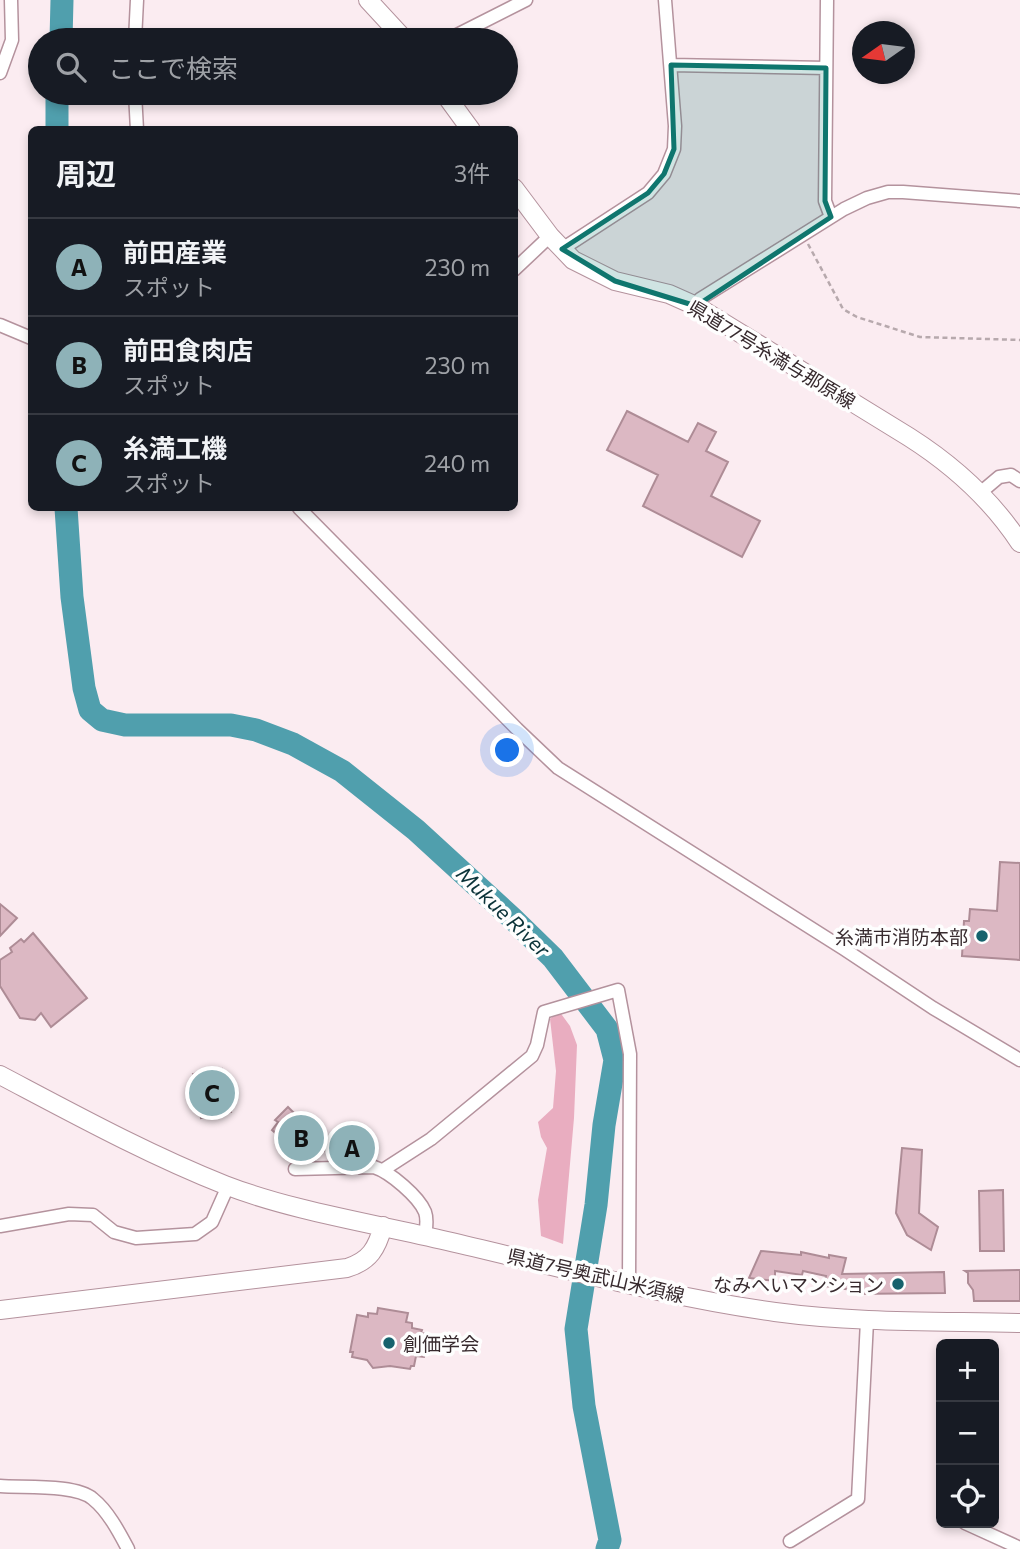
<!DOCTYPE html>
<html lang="ja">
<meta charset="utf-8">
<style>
body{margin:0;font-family:Commissioner,"Noto Sans JP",sans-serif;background:#242831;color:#f1f3f6}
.controls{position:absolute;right:21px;bottom:21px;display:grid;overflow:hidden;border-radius:10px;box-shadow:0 4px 10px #0003}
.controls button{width:63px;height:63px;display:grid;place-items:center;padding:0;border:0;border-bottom:2px solid #363941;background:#171b24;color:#f1f3f6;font:35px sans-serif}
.compass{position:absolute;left:852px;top:21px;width:63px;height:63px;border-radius:50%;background:#171b24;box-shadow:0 4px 10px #0003;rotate:256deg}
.you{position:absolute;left:508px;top:751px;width:24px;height:24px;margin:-18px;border:5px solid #fff;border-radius:50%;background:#1a73e8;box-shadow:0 0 0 10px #1a73e833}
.badge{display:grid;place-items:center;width:46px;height:46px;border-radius:50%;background:#8eb2b8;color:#111;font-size:23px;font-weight:700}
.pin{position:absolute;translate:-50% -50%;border:4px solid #fff;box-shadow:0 2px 7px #0006}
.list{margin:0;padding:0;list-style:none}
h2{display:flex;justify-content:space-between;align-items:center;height:91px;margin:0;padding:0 28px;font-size:30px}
h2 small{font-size:23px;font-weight:400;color:#9ea1a6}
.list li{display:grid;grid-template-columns:46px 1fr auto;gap:21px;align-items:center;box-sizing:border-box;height:98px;padding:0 28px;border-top:2px solid #363941}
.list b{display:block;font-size:26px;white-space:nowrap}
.list p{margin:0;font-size:23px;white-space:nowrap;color:#9ea1a6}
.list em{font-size:23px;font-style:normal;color:#9ea1a6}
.icon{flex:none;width:38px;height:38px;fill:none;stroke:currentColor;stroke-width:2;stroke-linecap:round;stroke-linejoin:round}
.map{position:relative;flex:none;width:1020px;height:1549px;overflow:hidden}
.search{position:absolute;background:#171b24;box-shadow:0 4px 10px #0003;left:28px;top:28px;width:490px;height:77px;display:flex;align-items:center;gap:18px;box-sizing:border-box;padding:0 24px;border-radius:38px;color:#9ea1a6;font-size:26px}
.panel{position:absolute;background:#171b24;box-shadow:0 4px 10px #0003;left:28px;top:126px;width:490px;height:385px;border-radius:10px}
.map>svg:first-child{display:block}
</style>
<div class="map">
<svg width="1020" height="1549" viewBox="0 0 1020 1549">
<rect width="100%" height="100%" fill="#fbecf1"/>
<path fill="#e9adc0" d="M559 1011 570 1026 577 1045 574 1118 563 1244 541 1236 538 1200 547 1148 541 1137 538 1122 553 1108 556 1071 550 1019Z"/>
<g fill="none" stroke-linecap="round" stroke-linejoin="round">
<path stroke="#509fad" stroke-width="23" d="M61 40 62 0
M57 93V130
M66 508 72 597 84 688 90 710 102 720 125 725H231L256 730 293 744 342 771 416 830 512 918 553 958 607 1029 615 1060 604 1125 596 1205 576 1329 584 1406 610 1540 607 1549"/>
</g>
<path fill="#dcb8c3" stroke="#ae8c96" stroke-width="2" d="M627 411 688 442 698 423 716 432 706 451 728 462 711 496 760 521 742 557 643 506 658 475 607 450Z
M1000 862 1020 863V960L962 956 964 921H969L970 909 997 911Z
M0 904 17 918 0 936Z
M33 933 87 998 51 1027 41 1013 35 1020 20 1018 0 986V960L12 952 10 948 21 939 24 942Z
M222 1069 231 1112 201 1118 193 1074Z
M288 1107 328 1147 315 1160H306L272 1130 278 1122 275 1120Z
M364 1131 373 1144 360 1151 364 1158 347 1159 339 1146Z
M902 1148 922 1150 919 1213 938 1227 931 1250 907 1235 896 1213Z
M1003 1190 1004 1251H980L979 1191Z
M761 1251 801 1255V1252L829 1258V1255L846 1258 842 1274 944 1272 945 1293 852 1294V1290L824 1286 826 1276 803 1271 802 1275 775 1271V1281L749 1278Z
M1020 1270V1301H974L973 1290 968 1283V1273L965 1271Z
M378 1308 408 1313 406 1322 412 1323V1328L422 1330 421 1333 428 1334 424 1357 416 1356 414 1366H411L410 1369 390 1366 373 1368 367 1360 352 1357 353 1352H350L357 1315 368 1317V1313L377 1314Z"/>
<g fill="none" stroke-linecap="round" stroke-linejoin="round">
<defs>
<path id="minor" d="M827 0 825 201 831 217
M135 40 137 0
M447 40 526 0
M671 65 826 68
M0 73 12 40 11 0
M135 93 137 130
M562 249 648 193 664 174 674 149 675 126 665 0
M514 270 550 236
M696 306 700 299 844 209 867 198 888 192H903L1020 201
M0 325 31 338
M980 493 999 477 1011 475 1020 481
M299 508 517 729 558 768 844 949 933 1008 1020 1060
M295 1169 374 1167C390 1172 419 1197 425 1212 428 1220 426 1228 425 1236
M383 1170 431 1139 532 1056 537 1045 544 1012 618 990 630 1054 629 1283
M0 1226 69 1214 93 1215 114 1232 136 1238 195 1234 212 1222 228 1186
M0 1486C23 1488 76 1484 93 1499 108 1511 119 1532 128 1549
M965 1523 1020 1548
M790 1541 858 1499 867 1321"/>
<path id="primary" d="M368 0 405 40
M444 93 471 130
M514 188 550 236 573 260 615 281 669 294 696 306 909 437C953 465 991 499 1020 543
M0 1075C74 1114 147 1154 225 1185 292 1211 376 1224 447 1241 556 1266 665 1297 775 1312 856 1323 938 1321 1020 1323
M0 1310 347 1268C370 1261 377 1248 383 1226"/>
</defs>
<use href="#minor" stroke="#b4929d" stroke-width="15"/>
<use href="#primary" stroke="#b4929d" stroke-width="20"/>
<path stroke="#b7a9ad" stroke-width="2.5" stroke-dasharray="5 3.5" stroke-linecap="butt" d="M808 244 843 309 857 317 920 337 1020 340"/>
<use href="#minor" stroke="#fff" stroke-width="12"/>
<use href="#primary" stroke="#fff" stroke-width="18"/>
</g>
<path fill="#0f766e" fill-opacity="0.2" stroke="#0f766e" stroke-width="5" stroke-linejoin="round" d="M671 65 826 68 825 201 831 217 696 306 615 281 562 249 648 193 664 174 674 149Z"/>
<g fill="#16626d" stroke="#fefefe" stroke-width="2.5">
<circle cx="982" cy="936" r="7"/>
<circle cx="898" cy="1284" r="7"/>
<circle cx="389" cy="1343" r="7"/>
</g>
<g text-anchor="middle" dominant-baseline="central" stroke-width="7" stroke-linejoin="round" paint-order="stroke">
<g font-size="19" fill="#372a2e" stroke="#fefefe">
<text transform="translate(772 354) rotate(31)">県道77号糸満与那原線</text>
<text transform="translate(596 1275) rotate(13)">県道7号奥武山米須線</text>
</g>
<g font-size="19" fill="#372a2e" stroke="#fefefe" text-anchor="end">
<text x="968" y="936">糸満市消防本部</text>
<text x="884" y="1284">なみへいマンション</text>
<text x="403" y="1343" text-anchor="start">創価学会</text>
</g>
<g font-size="21" font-style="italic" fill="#0b3339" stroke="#fefefe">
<text transform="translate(504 911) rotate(44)">Mukue River</text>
</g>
</g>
</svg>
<div class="controls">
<button>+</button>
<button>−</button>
<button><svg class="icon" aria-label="locate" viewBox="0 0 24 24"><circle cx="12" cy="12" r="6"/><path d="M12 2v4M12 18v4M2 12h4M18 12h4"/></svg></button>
</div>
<svg class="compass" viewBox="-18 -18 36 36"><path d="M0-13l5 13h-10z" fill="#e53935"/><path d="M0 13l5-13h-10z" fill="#9ea1a6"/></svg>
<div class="you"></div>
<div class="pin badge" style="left:352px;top:1148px">A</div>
<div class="pin badge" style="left:301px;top:1138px">B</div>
<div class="pin badge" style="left:212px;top:1093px">C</div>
<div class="search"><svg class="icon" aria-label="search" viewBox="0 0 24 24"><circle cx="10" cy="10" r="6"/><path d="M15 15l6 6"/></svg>ここで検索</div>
<section class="panel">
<h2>周辺<small>3件</small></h2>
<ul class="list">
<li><span class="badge">A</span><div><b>前田産業</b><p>スポット</p></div><em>230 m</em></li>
<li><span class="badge">B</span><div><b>前田食肉店</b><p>スポット</p></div><em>230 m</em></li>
<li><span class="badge">C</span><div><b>糸満工機</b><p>スポット</p></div><em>240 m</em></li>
</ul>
</section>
</div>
